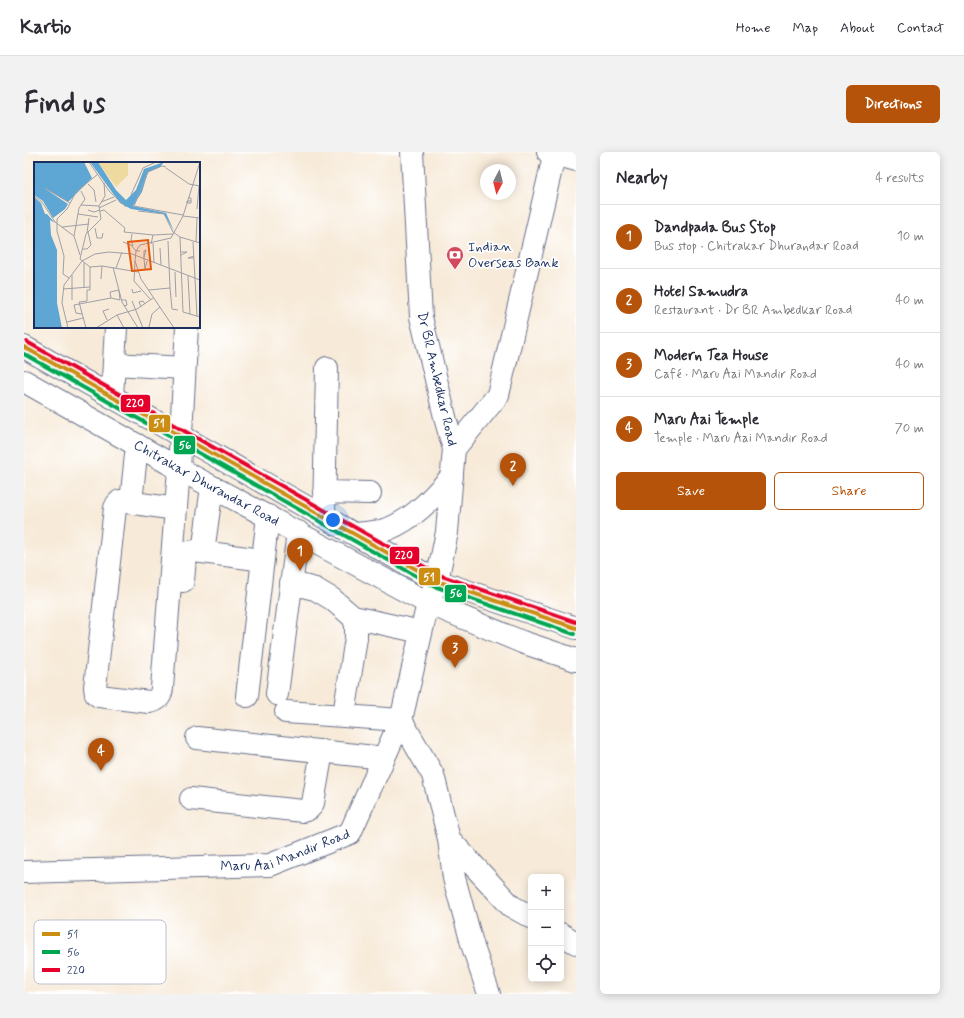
<!DOCTYPE html>
<meta charset="utf-8">
<style>
body{margin:0;font-family:Mynerve,sans-serif;background:#f2f2f3;color:#2b2b33}
.controls{position:absolute;right:12px;bottom:12px;display:grid;overflow:hidden;border-radius:6px;box-shadow:0 2px 10px #0003}
.controls button{width:36px;height:36px;display:grid;place-items:center;padding:0;border:0;border-bottom:1px solid #e1e1e2;background:#fff;color:#2b2b33;font:20px sans-serif}
.compass{position:absolute;left:456px;top:12px;width:36px;height:36px;border-radius:50%;background:#fff;box-shadow:0 2px 10px #0003;rotate:187deg}
.you{position:absolute;left:309px;top:368px;width:14px;height:14px;margin:-10px;border:3px solid #fff;border-radius:50%;background:#1a73e8;box-shadow:0 0 0 6px #1a73e833}
.badge{display:grid;place-items:center;width:26px;height:26px;border-radius:50%;background:#b45309;color:#fff;font-size:13px;font-weight:700}
.pin{position:absolute;translate:-50% -33px;filter:drop-shadow(0 1px 2px #0008)}
.pin::after{content:'';position:absolute;top:21px;width:14px;height:12px;background:inherit;clip-path:polygon(0 0,100% 0,50% 100%)}
.list{margin:0;padding:0;list-style:none}
h2{display:flex;justify-content:space-between;align-items:center;height:52px;margin:0;padding:0 16px;font-size:17px}
h2 small{font-size:13px;font-weight:400;color:#7c7c81}
.list li{display:grid;grid-template-columns:26px 1fr auto;gap:12px;align-items:center;box-sizing:border-box;height:64px;padding:0 16px;border-top:1px solid #e1e1e2}
.list b{display:block;font-size:15px;white-space:nowrap}
.list p{margin:0;font-size:13px;white-space:nowrap;color:#7c7c81}
.list em{font-size:13px;font-style:normal;color:#7c7c81}
.actions{display:flex;gap:8px;padding:12px 16px}
.actions a{flex:1;padding:9px 0;border:1px solid #b45309;border-radius:6px;text-align:center;font-size:14px;color:#b45309}
.actions .main{background:#b45309;color:#fff}
.icon{flex:none;width:22px;height:22px;fill:none;stroke:currentColor;stroke-width:2;stroke-linecap:round;stroke-linejoin:round}
.map{position:relative;flex:none;width:552px;height:842px;overflow:hidden;border-radius:6px}
header{display:flex;align-items:center;gap:24px;box-sizing:border-box;height:56px;padding:0 20px;background:#fff;border-bottom:1px solid #e1e1e2}
header strong{font-size:19px}
nav{display:flex;gap:22px;margin-inline-start:auto;font-size:14px}
.intro{display:flex;align-items:center;justify-content:space-between;box-sizing:border-box;height:96px;padding:0 24px}
h1{margin:0;font-size:28px}
.button{padding:10px 18px;border-radius:6px;background:#b45309;color:#fff;font-size:14px;font-weight:700}
main{display:flex;gap:24px;padding:0 24px}
aside{flex:1;background:#fff;border-radius:6px;box-shadow:0 2px 10px #0003}
.map>svg:first-child{display:block}
</style>
<header>
<strong>Kartio</strong>
<nav><a>Home</a><a>Map</a><a>About</a><a>Contact</a></nav>
</header>
<div class="intro"><h1>Find us</h1><a class="button">Directions</a></div>
<main>
<div class="map">
<svg width="552" height="842" viewBox="0 0 552 842">
<rect width="100%" height="100%" fill="#fff"/>
<filter id="ink" filterUnits="userSpaceOnUse"><feTurbulence type="fractalNoise" baseFrequency=".025" numOctaves="2"/><feDisplacementMap in="SourceGraphic" scale="8" xChannelSelector="R" yChannelSelector="G"/><feConvolveMatrix kernelMatrix="1 2 1 2 8 2 1 2 1" color-interpolation-filters="sRGB"/></filter>
<filter id="wash" filterUnits="userSpaceOnUse"><feTurbulence type="fractalNoise" baseFrequency=".012" numOctaves="4" result="noise"/><feDisplacementMap in="SourceGraphic" scale="16" xChannelSelector="R" yChannelSelector="G"/><feGaussianBlur stdDeviation="0.9" result="paint"/><feColorMatrix in="noise" values="0 0 0 0 0 0 0 0 0 0 0 0 0 0 0 0 0 1.4 0 .05"/><feComposite in="paint" operator="in"/></filter>
<g filter="url(#wash)">
<rect width="100%" height="100%" fill="#f7ead8"/>
</g>
<g filter="url(#ink)">
<g fill="none" stroke-linecap="round" stroke-linejoin="round">
<defs>
<path id="minor" d="M524 0 552 8
M90 212 160 216
M88 245 92 175
M430 297 474 243 531 0
M300 340 346 341
M107 350 113 293
M152 357 96 349 93 352 91 356 71 535 72 542 75 544 125 550C133 549 137 545 138 536L155 317 163 175
M300 365 303 216
M179 400 188 335
M159 429 161 406 165 400 170 399 239 408
M267 431 291 437 308 447 329 465 332 473V486L320 563
M329 465 397 480
M253 542 274 380
M223 544 244 364
M262 560 377 568 409 623 425 687 487 754 507 765
M173 586 360 606
M167 647 279 659C285 658 287 656 289 651L298 599
M425 687 430 726 449 795 465 842
M537 782 552 791"/>
<g id="tertiary">
<path id="s1" d="M0 720 246 713 326 681 377 568 404 451 413 429 423 380 430 297 422 269 397 165 388 0"/>
</g>
<g id="secondary">
<path d="M0 195 413 429 552 476"/>
<path id="s2" d="M0 229 155 317 404 451 498 490 552 508"/>
<path d="M331 382C341 381 354 380 364 377 391 366 409 345 428 324"/>
</g>
</defs>
<use href="#minor" stroke="#687089" stroke-width="24"/>
<use href="#tertiary" stroke="#687089" stroke-width="24"/>
<use href="#secondary" stroke="#687089" stroke-width="24"/>
<use href="#minor" stroke="#fff" stroke-width="22"/>
<use href="#tertiary" stroke="#fff" stroke-width="22"/>
<use href="#secondary" stroke="#fff" stroke-width="22"/>
<defs>
<path id="bus-1" d="M0 195 413 429 552 476"/>
<path id="bus-2" d="M0 202 410 434 550 482"/>
<path id="bus-3" d="M3 190 415 423 552 470"/>
</defs>
<use href="#bus-1" stroke="#fff" stroke-width="7"/>
<use href="#bus-2" stroke="#fff" stroke-width="7"/>
<use href="#bus-3" stroke="#fff" stroke-width="7"/>
<use href="#bus-1" stroke="#cb8e13" stroke-width="4"/>
<use href="#bus-2" stroke="#00a651" stroke-width="4"/>
<use href="#bus-3" stroke="#e4002b" stroke-width="4"/>
</g>
</g>
<defs>
<symbol id="bank-pin" viewBox="-11 -11 22 30"><path d="M0 17L-7.5 6A9.5 9.5 0 1 1 7.5 6Z" fill="#d1495b" stroke="#fff"/><path d="M-6-4H6V4H-6ZM0-2.3a2.3 2.3 0 1 0 0 4.6a2.3 2.3 0 1 0 0-4.6Z" fill="#fff"/></symbol>
</defs>
<g fill-rule="evenodd">
<use href="#bank-pin" x="421" y="93" width="20" height="27"/>
</g>
<g text-anchor="middle" dominant-baseline="central" stroke-width="3.5" stroke-linejoin="round" paint-order="stroke">
<g font-size="14" fill="#1b2f5e" stroke="#fff" text-anchor="start">
<text x="444" y="95">Indian<tspan x="444" dy="16">Overseas Bank</tspan></text>
</g>
<g font-size="14" fill="#1b2f5e" stroke="#fff">
<text transform="translate(413 227) rotate(77)">Dr BR Ambedkar Road</text>
<text stroke="none"><textPath href="#s2" startOffset="209">Chitrakar Dhurandar Road</textPath></text>
<text stroke="none"><textPath href="#s1" startOffset="264">Maru Aai Mandir Road</textPath></text>
</g>
</g>
<g transform="translate(10 10)">
<rect width="166" height="166" fill="#f7ead8"/>
<path d="M64 0H94V13L82 25Z" fill="#eeda9e"/>
<path d="M0 0H50L58 16 34 40 10 26 34 42 31 47 19 56 9 39 0 33ZM56 0H64L82 28 92 38 102 28 110 7 130 0 126 5 114 10 108 30 99 44 147 54 132 51 140 69 130 52 97 47 86 41ZM0 35 7 41 11 52H13L21 61 16 58 17 73 23 88V141L28 166H0Z" fill="#5ea7d5"/>
<path fill="none" stroke="#9f9fa7" stroke-width="1" d="M55 0 75 29 92 45M132 5 128 4 114 10 100 44 149 53M132 6 155 22 166 24M70 21 71 34 65 44 67 57 52 72 46 97 56 105 68 104 104 110M54 22 60 28 62 40M11 26 36 41M97 33 109 6 122 0M0 34 8 40 21 60 40 74M154 36H157V41H153V39H157M67 40 80 35M47 43 65 44M65 46 82 38M163 47 165 24M54 48 60 50 66 48M66 49 70 48 91 66 90 70 119 73M104 49 130 52 139 70 146 75 166 81M44 52 64 55M149 54 166 56M28 65 55 62M61 66 63 76H68L69 71M53 71 55 56M98 72 97 78 99 84M146 75 149 150 166 155M89 80 97 83 102 89H106M159 80 163 154M162 80 163 56M119 81 120 101M117 82 119 73 139 72M126 86 127 103M48 87H53L57 83 54 70M147 90H153L147 93M46 93 40 74 45 46 51 37 47 29M160 94 154 96H160M110 95 112 88 110 89V97L111 107 113 99M101 99 100 119 117 138M79 105 88 140 104 166M82 106 88 90M141 110 142 135M38 113V138M154 114 156 152M35 116 29 112 30 94 23 69V57L33 47 42 30 64 12M67 117 68 104M50 126V101M136 126 138 147 144 148M29 127 56 125M98 127 99 131 107 129M85 128 76 130 77 136 86 138 85 129M115 128 136 126 134 79M88 138H92L93 143 90 144M98 139 109 166M107 145 105 140 109 139 111 142M48 152 42 151 40 143 77 136M83 153 90 166M73 158 69 149 75 147M33 160 49 156M115 165 118 152 126 145M34 166 28 141 30 123 48 99 61 92 75 90 98 92 166 118M52 166 45 140 53 139V128H56V105M62 166 83 153 103 147 119 136M140 166 107 117 101 99 102 89 106 83 137 76 149 54 166 0"/>
<path fill="#e8590c" fill-opacity="0.15" stroke="#e8590c" stroke-width="2" d="M114 78 117 107 98 109 94 80Z"/>
<rect width="166" height="166" fill="none" stroke="#1b2f5e" stroke-width="2"/>
</g>
<rect x="10" y="768" width="132" height="64" rx="6" fill="#fff" stroke="#bbc1cf" stroke-width="1"/>
<rect x="18" y="780" width="18" height="4" fill="#cb8e13"/>
<rect x="18" y="798" width="18" height="4" fill="#00a651"/>
<rect x="18" y="816" width="18" height="4" fill="#e4002b"/>
<g font-size="11" fill="#1b2f5e">
<text x="43" y="786">51</text>
<text x="43" y="804">56</text>
<text x="43" y="822">220</text>
</g>
<g stroke="#fff" stroke-width="1.5">
<rect x="96" y="242" width="31" height="19" rx="4" fill="#e4002b"/>
<rect x="124" y="262" width="23" height="19" rx="4" fill="#cb8e13"/>
<rect x="149" y="283" width="23" height="20" rx="4" fill="#00a651"/>
<rect x="365" y="394" width="31" height="19" rx="4" fill="#e4002b"/>
<rect x="394" y="415" width="23" height="19" rx="4" fill="#cb8e13"/>
<rect x="420" y="432" width="23" height="19" rx="4" fill="#00a651"/>
</g>
<g font-size="11" text-anchor="middle" font-weight="bold" fill="#fff">
<text x="111" y="255">220</text>
<text x="135" y="275">51</text>
<text x="161" y="297">56</text>
<text x="380" y="407">220</text>
<text x="405" y="429">51</text>
<text x="432" y="445">56</text>
</g>
</svg>
<div class="controls">
<button>+</button>
<button>−</button>
<button><svg class="icon" aria-label="locate" viewBox="0 0 24 24"><circle cx="12" cy="12" r="6"/><path d="M12 2v4M12 18v4M2 12h4M18 12h4"/></svg></button>
</div>
<svg class="compass" viewBox="-18 -18 36 36"><path d="M0-13l5 13h-10z" fill="#e53935"/><path d="M0 13l5-13h-10z" fill="#7c7c81"/></svg>
<div class="you"></div>
<div class="pin badge" style="left:276px;top:419px">1</div>
<div class="pin badge" style="left:489px;top:334px">2</div>
<div class="pin badge" style="left:431px;top:516px">3</div>
<div class="pin badge" style="left:77px;top:619px">4</div>
</div>
<aside>
<h2>Nearby<small>4 results</small></h2>
<ul class="list">
<li><span class="badge">1</span><div><b>Dandpada Bus Stop</b><p>Bus stop · Chitrakar Dhurandar Road</p></div><em>10 m</em></li>
<li><span class="badge">2</span><div><b>Hotel Samudra</b><p>Restaurant · Dr BR Ambedkar Road</p></div><em>40 m</em></li>
<li><span class="badge">3</span><div><b>Modern Tea House</b><p>Café · Maru Aai Mandir Road</p></div><em>40 m</em></li>
<li><span class="badge">4</span><div><b>Maru Aai Temple</b><p>Temple · Maru Aai Mandir Road</p></div><em>70 m</em></li>
</ul>
<div class="actions"><a class="main">Save</a><a>Share</a></div>
</aside>
</main>
